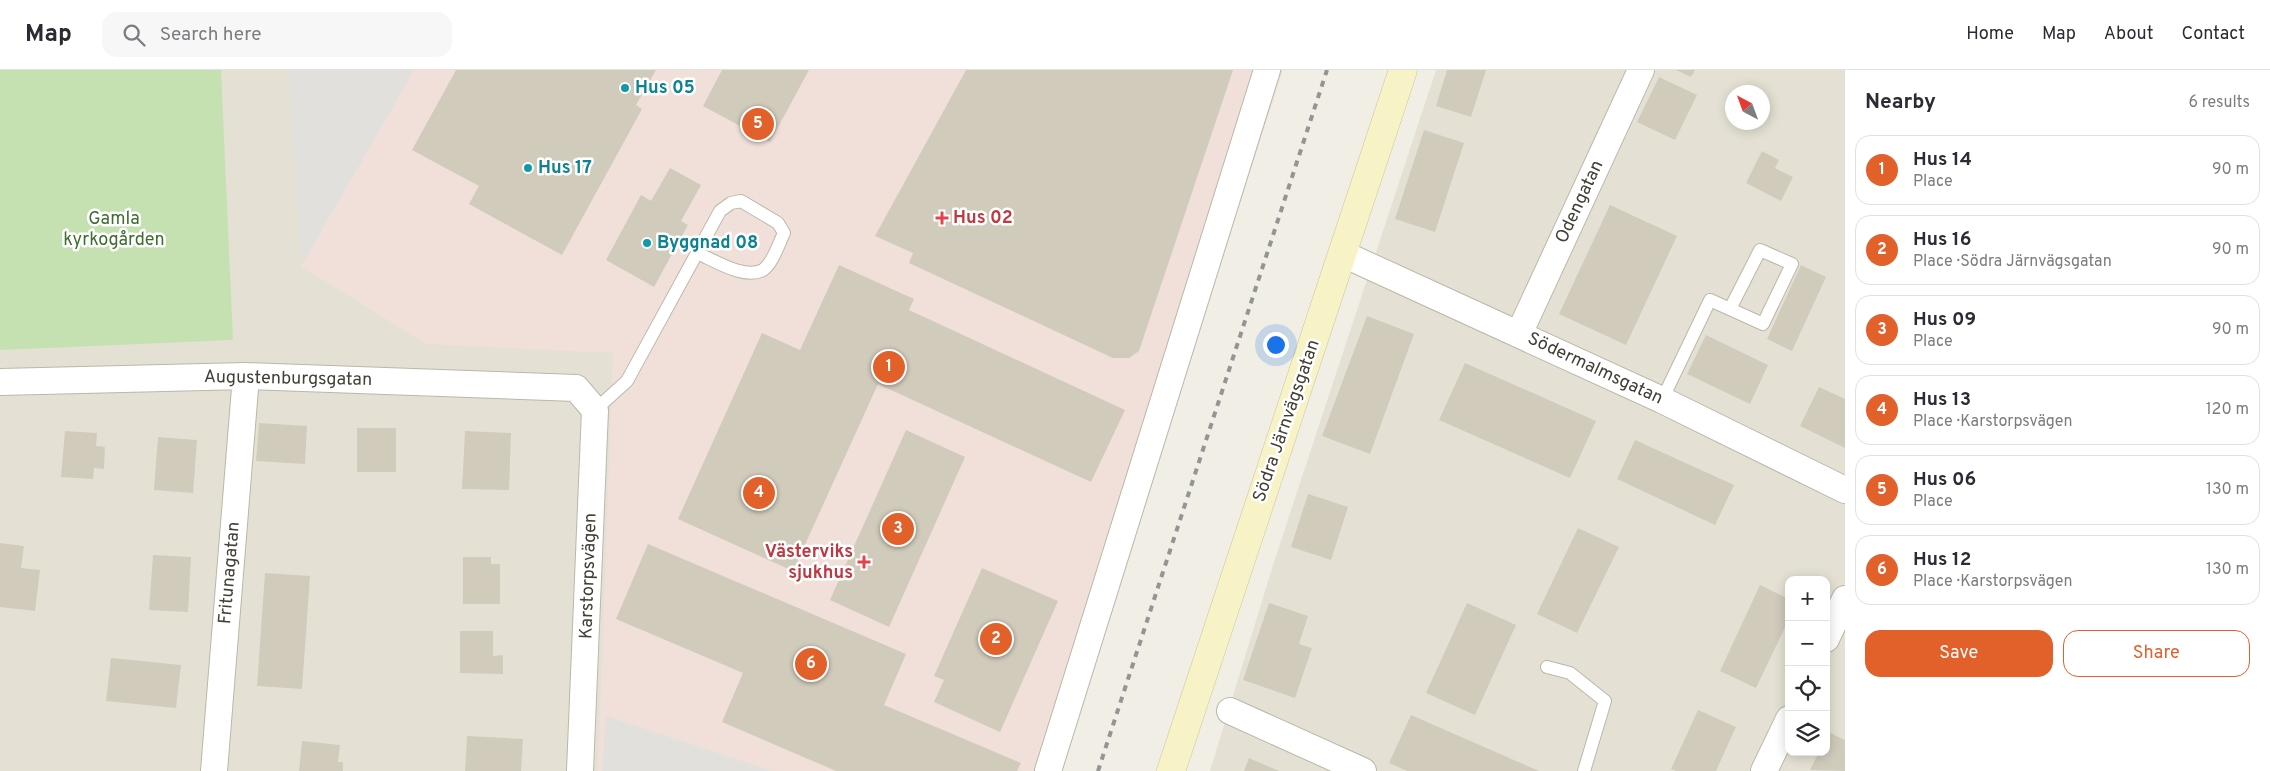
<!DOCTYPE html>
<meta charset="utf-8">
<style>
body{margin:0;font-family:Overpass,sans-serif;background:#f7f7f7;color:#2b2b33}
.controls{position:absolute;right:15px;bottom:15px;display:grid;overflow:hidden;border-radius:10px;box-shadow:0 2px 12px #0003}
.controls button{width:45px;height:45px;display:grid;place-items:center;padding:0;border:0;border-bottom:1px solid #e1e1e2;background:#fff;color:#2b2b33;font:25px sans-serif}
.compass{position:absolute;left:1725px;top:15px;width:45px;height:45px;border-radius:50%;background:#fff;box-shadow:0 2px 12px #0003;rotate:319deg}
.you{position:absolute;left:1275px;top:274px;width:18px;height:18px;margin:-12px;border:4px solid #fff;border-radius:50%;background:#1a73e8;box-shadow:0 0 0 8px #1a73e833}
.badge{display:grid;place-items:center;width:32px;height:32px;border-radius:50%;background:#e2602a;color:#fff;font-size:16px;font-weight:700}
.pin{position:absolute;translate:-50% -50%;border:2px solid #fff;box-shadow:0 1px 5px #0006}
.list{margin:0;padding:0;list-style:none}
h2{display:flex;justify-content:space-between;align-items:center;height:65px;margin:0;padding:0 20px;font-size:21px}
h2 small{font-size:16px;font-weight:400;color:#7c7c81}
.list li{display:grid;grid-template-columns:32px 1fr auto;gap:15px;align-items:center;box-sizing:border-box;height:70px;margin:0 10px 10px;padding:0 10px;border:1px solid #e1e1e2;border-radius:15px}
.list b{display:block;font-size:19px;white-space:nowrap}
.list p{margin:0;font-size:16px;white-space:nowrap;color:#7c7c81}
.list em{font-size:16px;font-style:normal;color:#7c7c81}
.actions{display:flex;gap:10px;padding:15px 20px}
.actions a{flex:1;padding:11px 0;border:1px solid #e2602a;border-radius:15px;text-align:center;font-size:18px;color:#e2602a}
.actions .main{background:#e2602a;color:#fff}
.icon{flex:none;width:28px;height:28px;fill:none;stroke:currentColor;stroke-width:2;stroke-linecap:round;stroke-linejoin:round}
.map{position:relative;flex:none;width:1845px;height:701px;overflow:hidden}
header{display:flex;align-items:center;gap:30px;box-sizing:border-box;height:70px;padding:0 25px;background:#fff;border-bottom:1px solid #e1e1e2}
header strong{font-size:24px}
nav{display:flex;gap:28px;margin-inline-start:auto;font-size:18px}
.search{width:350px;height:45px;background:#f7f7f7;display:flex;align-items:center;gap:12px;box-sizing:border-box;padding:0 18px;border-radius:15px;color:#7c7c81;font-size:19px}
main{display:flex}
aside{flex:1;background:#fff}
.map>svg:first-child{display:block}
</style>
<header>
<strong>Map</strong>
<div class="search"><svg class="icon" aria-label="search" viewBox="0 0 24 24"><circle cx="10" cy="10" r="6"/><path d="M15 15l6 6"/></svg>Search here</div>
<nav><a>Home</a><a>Map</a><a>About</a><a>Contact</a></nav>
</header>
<main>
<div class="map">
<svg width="1845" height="701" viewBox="0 0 1845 701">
<rect width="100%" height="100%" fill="#f0eee5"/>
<path fill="#e4e1d4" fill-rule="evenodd" d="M0 0H1267L1037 701H0Z
M1436 0H1845V701H1210L1273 495ZM1732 22H1762V52H1732ZM1789 510H1826V682H1789Z"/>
<path fill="#f0e0d9" d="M414 0H1283L1055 701H598L613 283 426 274 301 196Z"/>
<path fill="#c5e1b2" d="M0 0H221L233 270 0 280Z"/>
<path fill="#e2e0dd" d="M288 0H414L301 196Z
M606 646 772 701H602Z"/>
<path fill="#d1cbbc" d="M456 0H656L636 35 642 39 562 185 469 134 479 116 412 80Z
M722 0H809L770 72 703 36Z
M966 0H1233L1139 281 1129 288H1113L909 193 913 183 875 166Z
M1447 0H1486L1471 47 1436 36Z
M1676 0H1695L1691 7Z
M1659 7 1697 25 1675 70 1637 52Z
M1424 60 1464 73 1435 162 1395 149Z
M1762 81 1779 90 1775 98 1793 107 1781 131 1746 113Z
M670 98 701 115 681 151 688 155 654 217 606 190 641 125 651 131Z
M1610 135 1677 166 1626 275 1559 244Z
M839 195 914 229 909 240 1125 340 1091 412 878 314 793 501 678 449 762 263 800 280Z
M1801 195 1826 207 1792 281 1767 269Z
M1367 246 1414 264 1370 384 1322 366Z
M1706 265 1768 295 1750 334 1687 304Z
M1465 293 1596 351 1570 408 1439 350Z
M1819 317 1845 329V378L1800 356Z
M259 353 307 356 305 394 256 391Z
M357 358H396V402H357Z
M906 360 965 387 889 557 830 530Z
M65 361 97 363 96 376 105 377 104 399 94 398 93 409 61 407Z
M465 361 511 363 509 420 462 419Z
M158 367 197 370 193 423 154 420Z
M1635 370 1734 415 1715 455 1617 409Z
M1308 424 1348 437 1331 490 1291 477Z
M1578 458 1619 477 1577 563 1537 544Z
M0 473 24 476 21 498 40 500 35 541 0 537Z
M648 474 906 584 884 635 1021 693 1017 701H836L722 652 743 603 616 549Z
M153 485 191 487 188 542 149 540Z
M463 487H491V494H500V534H463Z
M982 498 1058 531 1000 662 934 632 944 610 934 606Z
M265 503 310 506 302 619 257 616Z
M1760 515 1789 529V549L1756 618 1720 601Z
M1269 533 1308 546 1299 574 1312 578 1295 628 1243 610Z
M1467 533 1516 555 1475 645 1426 623Z
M460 561H493V586L503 585V604L460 603Z
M111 588 181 595 176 638 106 631Z
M1698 640 1736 657 1716 701H1676L1671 699Z
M1411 645 1539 701H1407L1389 693Z
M1828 662 1845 670V701L1810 700 1819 682H1826V666Z
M467 666 523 669 521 701H465Z
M302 671 340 675 338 692H343V701H299Z
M1249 688 1279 701H1244Z"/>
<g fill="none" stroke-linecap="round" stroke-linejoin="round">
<defs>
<path id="lane" d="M1662 330 1710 230 1763 254 1792 194 1760 180 1730 239
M595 340 627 311 720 141 731 133 741 131 778 153 784 163C779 173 773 193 763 200 744 210 714 190 697 183
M1547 597 1570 603 1605 631 1584 701"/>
<path id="street" d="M1343 184 1662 330 1845 420
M1519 264 1641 0
M0 312 246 306 576 318 595 340 580 701
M1826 569 1845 529
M1230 641 1363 701
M214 701 246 306
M1048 701 1267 0
M1764 701 1789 649"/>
<path id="secondary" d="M1171 701 1403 0"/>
</defs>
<use href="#lane" stroke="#bbb7a9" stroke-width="14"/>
<use href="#street" stroke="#bbb7a9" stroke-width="28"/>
<use href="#secondary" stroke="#cbc599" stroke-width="29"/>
<use href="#lane" stroke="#fff" stroke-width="12"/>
<use href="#street" stroke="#fff" stroke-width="26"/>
<use href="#secondary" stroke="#f8f3c7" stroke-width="28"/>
<path stroke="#949494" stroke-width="4" stroke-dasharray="6 6" stroke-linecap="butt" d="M1098 701 1327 0"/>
</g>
<g fill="#0f9aa8" stroke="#fff" stroke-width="2">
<circle cx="625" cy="18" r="5"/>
<circle cx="528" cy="98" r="5"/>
<circle cx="647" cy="173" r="5"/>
</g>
<g fill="#e0444e" stroke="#fff" stroke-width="2">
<path d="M939.5 140.5h5v5h5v5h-5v5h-5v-5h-5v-5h5z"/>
<path d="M861.5 484.5h5v5h5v5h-5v5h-5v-5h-5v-5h5z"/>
</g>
<g text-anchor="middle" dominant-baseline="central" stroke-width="5" stroke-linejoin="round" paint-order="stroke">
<g font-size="18" font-weight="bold" fill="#0d838f" stroke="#fff" text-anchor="start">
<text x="635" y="18">Hus 05</text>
<text x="538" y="98">Hus 17</text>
<text x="657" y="173">Byggnad 08</text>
</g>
<g font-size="18" fill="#423f35" stroke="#fff">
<text transform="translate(1580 132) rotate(-65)">Odengatan</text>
<text transform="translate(1595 299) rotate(25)">Södermalmsgatan</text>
<text transform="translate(288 309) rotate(1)">Augustenburgsgatan</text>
<text transform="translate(1287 351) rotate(-71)">Södra Järnvägsgatan</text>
<text transform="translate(230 503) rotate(-85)">Fritunagatan</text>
<text transform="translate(589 506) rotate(-88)">Karstorpsvägen</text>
</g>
<g font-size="18" font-weight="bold" fill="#be3a42" stroke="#fff" text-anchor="start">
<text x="953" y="148">Hus 02</text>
<text x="853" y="482" text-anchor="end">Västerviks<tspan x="853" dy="21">sjukhus</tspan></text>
</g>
<g font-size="18" fill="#3e6d2f" stroke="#fff">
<text x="114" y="149">Gamla<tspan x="114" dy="21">kyrkogården</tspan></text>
</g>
</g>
</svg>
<div class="controls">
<button>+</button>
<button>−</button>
<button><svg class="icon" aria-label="locate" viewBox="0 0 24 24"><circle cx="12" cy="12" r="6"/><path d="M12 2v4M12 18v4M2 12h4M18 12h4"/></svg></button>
<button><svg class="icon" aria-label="layers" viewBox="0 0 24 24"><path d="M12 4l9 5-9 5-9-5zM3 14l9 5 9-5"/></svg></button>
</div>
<svg class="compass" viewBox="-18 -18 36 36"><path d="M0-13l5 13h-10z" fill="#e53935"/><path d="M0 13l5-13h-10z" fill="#7c7c81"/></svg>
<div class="you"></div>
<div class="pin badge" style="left:889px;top:297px">1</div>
<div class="pin badge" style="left:996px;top:569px">2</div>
<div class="pin badge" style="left:898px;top:459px">3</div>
<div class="pin badge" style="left:759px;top:423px">4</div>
<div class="pin badge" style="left:758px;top:54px">5</div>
<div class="pin badge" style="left:811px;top:594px">6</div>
</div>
<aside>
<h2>Nearby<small>6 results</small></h2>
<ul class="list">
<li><span class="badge">1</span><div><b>Hus 14</b><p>Place</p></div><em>90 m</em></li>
<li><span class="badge">2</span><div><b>Hus 16</b><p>Place · Södra Järnvägsgatan</p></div><em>90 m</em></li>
<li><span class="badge">3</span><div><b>Hus 09</b><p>Place</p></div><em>90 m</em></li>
<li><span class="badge">4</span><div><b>Hus 13</b><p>Place · Karstorpsvägen</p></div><em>120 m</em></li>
<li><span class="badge">5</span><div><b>Hus 06</b><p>Place</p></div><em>130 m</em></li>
<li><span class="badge">6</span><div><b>Hus 12</b><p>Place · Karstorpsvägen</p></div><em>130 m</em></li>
</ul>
<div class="actions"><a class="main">Save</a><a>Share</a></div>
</aside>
</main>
